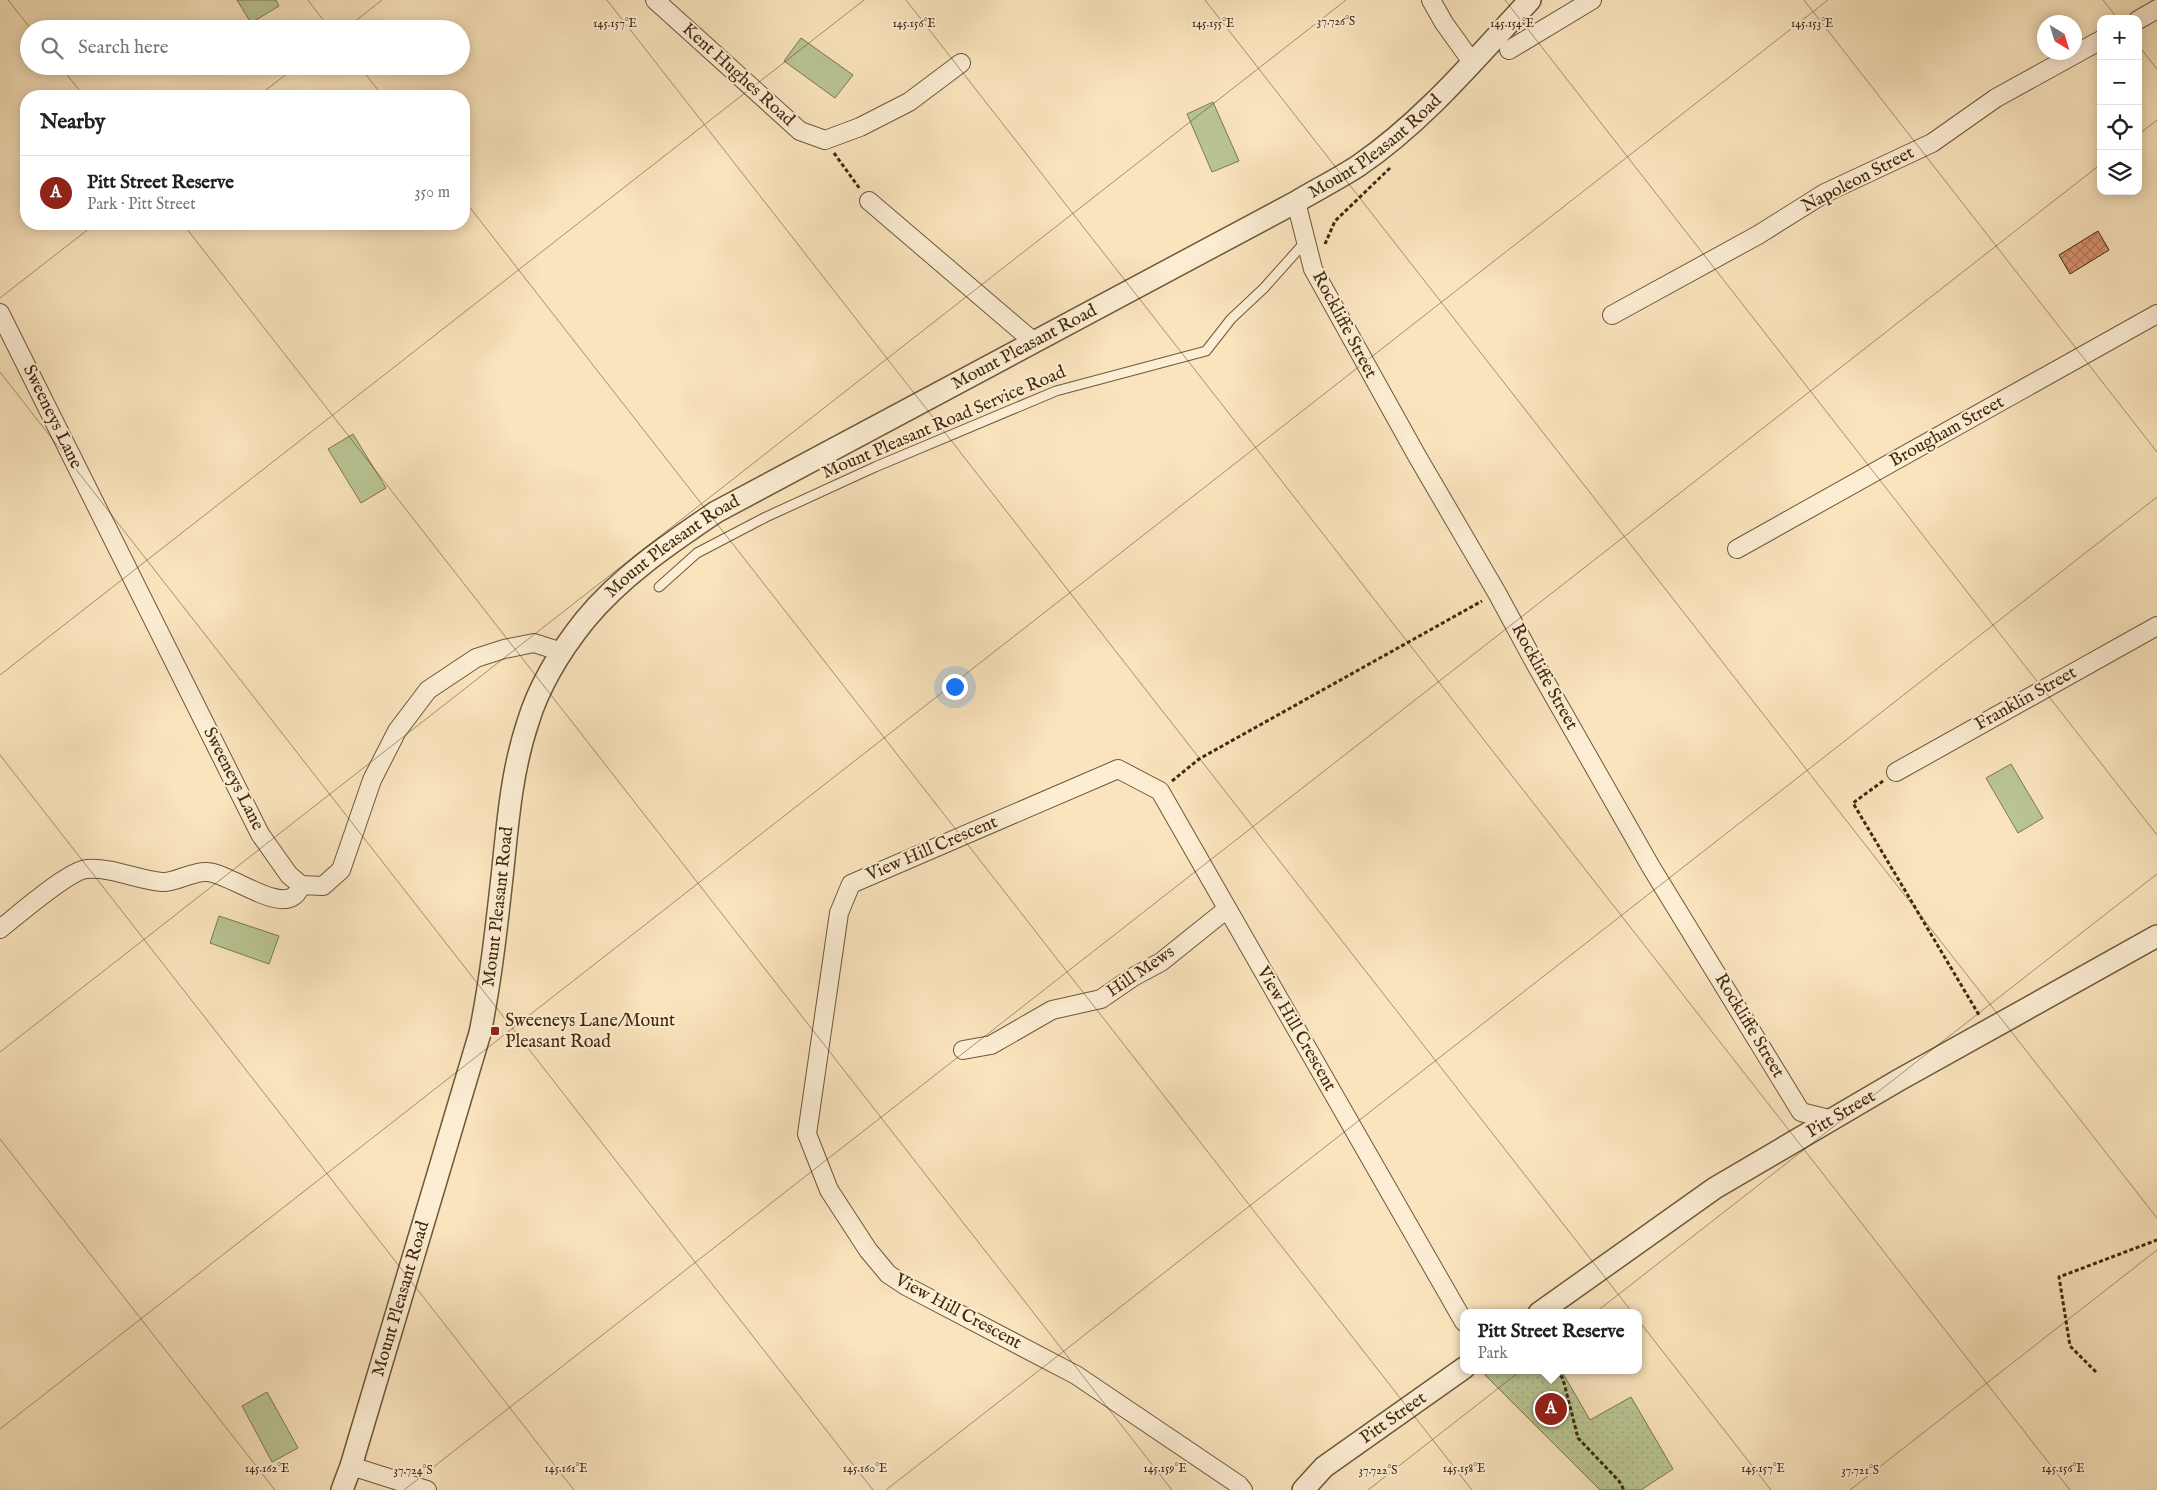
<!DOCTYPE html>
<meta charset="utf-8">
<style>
body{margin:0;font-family:"IM FELL English",serif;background:#f2f2f2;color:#202124}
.controls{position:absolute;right:15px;top:15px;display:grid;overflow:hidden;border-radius:10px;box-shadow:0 2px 12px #0003}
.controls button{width:45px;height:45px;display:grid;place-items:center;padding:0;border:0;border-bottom:1px solid #e0e0e0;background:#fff;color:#202124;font:25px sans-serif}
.compass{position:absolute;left:2037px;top:15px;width:45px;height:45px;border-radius:50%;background:#fff;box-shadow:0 2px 12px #0003;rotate:142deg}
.you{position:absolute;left:954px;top:686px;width:18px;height:18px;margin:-12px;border:4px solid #fff;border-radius:50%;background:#1a73e8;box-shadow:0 0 0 8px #1a73e833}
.badge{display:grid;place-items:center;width:32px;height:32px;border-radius:50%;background:#8f2418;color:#fff;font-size:16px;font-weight:700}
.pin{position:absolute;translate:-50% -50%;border:2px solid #fff;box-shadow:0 1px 5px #0006}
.popup{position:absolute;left:1460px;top:1309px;width:182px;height:65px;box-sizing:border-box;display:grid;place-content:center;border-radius:10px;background:#fff;filter:drop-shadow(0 1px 4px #0005);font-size:16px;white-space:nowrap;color:#757577}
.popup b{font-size:19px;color:#202124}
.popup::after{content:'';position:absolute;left:50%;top:100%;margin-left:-10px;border:10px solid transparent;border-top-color:#fff}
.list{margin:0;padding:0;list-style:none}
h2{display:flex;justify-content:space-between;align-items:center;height:65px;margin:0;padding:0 20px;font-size:21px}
h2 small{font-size:16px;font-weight:400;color:#757577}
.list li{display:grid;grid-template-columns:32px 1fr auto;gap:15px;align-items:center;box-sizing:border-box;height:75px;padding:0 20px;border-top:1px solid #e0e0e0}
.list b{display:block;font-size:19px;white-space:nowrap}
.list p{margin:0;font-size:16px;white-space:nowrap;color:#757577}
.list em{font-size:16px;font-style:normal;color:#757577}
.icon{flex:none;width:28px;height:28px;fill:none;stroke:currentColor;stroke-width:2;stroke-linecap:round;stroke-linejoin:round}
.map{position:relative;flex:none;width:2157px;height:1490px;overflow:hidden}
.search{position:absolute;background:#fff;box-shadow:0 2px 12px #0003;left:20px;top:20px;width:450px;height:55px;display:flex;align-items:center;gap:12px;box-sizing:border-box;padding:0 18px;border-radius:28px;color:#757577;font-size:19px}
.panel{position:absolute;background:#fff;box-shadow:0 2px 12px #0003;left:20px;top:90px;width:450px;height:140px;border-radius:20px}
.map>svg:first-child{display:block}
</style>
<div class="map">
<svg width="2157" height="1490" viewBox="0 0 2157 1490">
<defs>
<pattern id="park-dots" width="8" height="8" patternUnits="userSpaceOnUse" patternTransform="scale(1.25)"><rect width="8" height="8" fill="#bac594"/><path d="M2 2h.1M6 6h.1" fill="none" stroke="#a1a97e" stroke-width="1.8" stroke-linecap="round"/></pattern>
<pattern id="building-cross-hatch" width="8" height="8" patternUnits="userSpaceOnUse" patternTransform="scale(1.25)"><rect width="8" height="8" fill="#da9371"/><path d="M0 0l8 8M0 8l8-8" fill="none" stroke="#b2785b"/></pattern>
</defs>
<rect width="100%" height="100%" fill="#fae4bd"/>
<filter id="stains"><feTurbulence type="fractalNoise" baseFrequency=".004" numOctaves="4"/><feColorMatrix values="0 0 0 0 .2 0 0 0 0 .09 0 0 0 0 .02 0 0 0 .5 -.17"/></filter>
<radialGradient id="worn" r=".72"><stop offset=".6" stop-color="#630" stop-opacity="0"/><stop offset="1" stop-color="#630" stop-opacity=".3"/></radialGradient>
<path fill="#bac594" stroke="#7d774f" d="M237 0H276L279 6 251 23Z
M801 38 853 75 835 98 784 61Z
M1213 102 1239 161 1212 172 1187 114Z
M353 434 386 488 361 503 328 449Z
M2011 764 2043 818 2018 833 1986 778Z
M219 916 279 936 269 964 210 943Z
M267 1392 298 1448 272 1462 242 1406Z"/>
<path fill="url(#park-dots)" stroke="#7d774f" d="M1493 1370H1561L1590 1420 1631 1397 1673 1469 1641 1490H1600L1485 1375Z"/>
<path fill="url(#building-cross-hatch)" stroke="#40290a" d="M2098 231 2109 250 2070 274 2059 255Z"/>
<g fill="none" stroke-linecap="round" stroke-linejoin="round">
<defs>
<path id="service" d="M659 587 697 553 766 517 875 467 1056 391 1206 351 1231 319 1264 288 1306 241"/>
<path id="minor" d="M655 0 800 131 825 140 860 127 909 102 961 63
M1431 0 1444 23 1472 62
M2138 20 2157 9
M1509 50 1592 0
M869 201 1034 342
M1296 202 1313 269 1417 456 1497 593 1536 665 1651 867 1801 1112 1833 1120
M0 313 260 834 289 875 301 885 323 886 341 870 372 780 397 731 428 690 476 658 504 649 534 643 562 652
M1612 315 1758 235 1825 193 1932 143 1996 98 2101 40
M1737 549 2157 314
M1896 772 2157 626
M0 929C17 916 69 870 87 869 112 867 137 880 162 882 175 883 192 871 207 872 229 873 278 912 295 895 298 893 299 889 301 885
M963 1050 991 1045 1052 1010 1101 999 1133 977 1161 962 1227 909
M351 1466 427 1490
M1243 1490 1239 1485 1076 1375 906 1286 888 1274 868 1250 829 1190 807 1134 839 913 851 884 1118 769 1160 791 1464 1322"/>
<g id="tertiary">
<path id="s1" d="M1539 1313 1715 1188 1899 1080 2157 936"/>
<path id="s2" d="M342 1490 351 1466 480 1033C491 979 497 923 503 868 508 819 512 770 528 722 539 686 561 650 585 620 621 576 669 544 716 512L1296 202C1316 190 1338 179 1358 166 1424 121 1476 58 1530 0"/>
<path id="s3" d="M1303 1490 1324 1467 1464 1368"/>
</g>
</defs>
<use href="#service" stroke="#6e5837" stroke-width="11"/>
<use href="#minor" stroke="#6e5837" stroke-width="20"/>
<use href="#tertiary" stroke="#6e5837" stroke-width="24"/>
<path stroke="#40290a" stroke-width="3" stroke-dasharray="4 2.5" stroke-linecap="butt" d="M834 153 860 189
M1325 244 1335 221 1390 168
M1172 781 1199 759 1482 601
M1883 781 1853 803 1979 1015
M1557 1370 1563 1379 1578 1438 1619 1481 1624 1490
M2096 1372 2070 1346 2059 1277 2157 1240"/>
<use href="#service" stroke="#fcedd4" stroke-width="9"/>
<use href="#minor" stroke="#fcedd4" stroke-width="18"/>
<use href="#tertiary" stroke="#fcedd4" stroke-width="21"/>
</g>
<path fill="none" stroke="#40290a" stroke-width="1" stroke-opacity="0.45" d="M8 0 31 29M308 0 330 29M607 0 1771 1490M906 0 2070 1490M1205 0 2157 1218M1505 0 2157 835M1804 0 2157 452M2103 0 2118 19M345 29 382 0M2138 45 2157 69M60 66 84 96M359 66 383 96M258 96 297 66M2138 135 2157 120M464 200 1472 1490M183 224 1172 1490M0 298 95 224M0 372 873 1490M0 675 864 0M0 755 574 1490M0 1052 1346 0M0 1139 275 1490M0 1429 1828 0M404 1490 2101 164M886 1490 2157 497M1368 1490 2157 874M1850 1490 2157 1250"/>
<rect fill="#8f2418" stroke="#fcedd4" stroke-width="2" x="490" y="1026" width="10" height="10" rx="2.5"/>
<g text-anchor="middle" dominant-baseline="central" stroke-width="4" stroke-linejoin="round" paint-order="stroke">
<g font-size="18" fill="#40290a" stroke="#fcedd4">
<text transform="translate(738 75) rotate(42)">Kent Hughes Road</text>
<text stroke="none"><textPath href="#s2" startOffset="1835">Mount Pleasant Road</textPath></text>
<text transform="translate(1858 180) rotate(-27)">Napoleon Street</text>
<text transform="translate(1344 325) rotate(62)">Rockliffe Street</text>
<text stroke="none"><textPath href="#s2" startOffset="1430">Mount Pleasant Road</textPath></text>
<text transform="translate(52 417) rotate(64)">Sweeneys Lane</text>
<text transform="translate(944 423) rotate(-23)">Mount Pleasant Road Service Road</text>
<text transform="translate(1947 432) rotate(-29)">Brougham Street</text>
<text stroke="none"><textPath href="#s2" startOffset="1025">Mount Pleasant Road</textPath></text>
<text transform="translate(1544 677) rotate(61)">Rockliffe Street</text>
<text transform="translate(2026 699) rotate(-29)">Franklin Street</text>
<text transform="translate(233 779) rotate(63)">Sweeneys Lane</text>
<text transform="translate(932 849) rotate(-23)">View Hill Crescent</text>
<text stroke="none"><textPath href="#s2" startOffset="605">Mount Pleasant Road</textPath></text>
<text transform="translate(1141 972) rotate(-34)">Hill Mews</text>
<text transform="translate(1749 1026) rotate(59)">Rockliffe Street</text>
<text transform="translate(1296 1029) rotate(60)">View Hill Crescent</text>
<text stroke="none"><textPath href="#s1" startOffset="362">Pitt Street</textPath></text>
<text stroke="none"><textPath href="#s2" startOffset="200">Mount Pleasant Road</textPath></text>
<text transform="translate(958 1312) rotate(28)">View Hill Crescent</text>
<text stroke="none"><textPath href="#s3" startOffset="116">Pitt Street</textPath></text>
</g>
<g font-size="18" fill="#40290a" stroke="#fcedd4" text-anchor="start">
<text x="505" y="1021">Sweeneys Lane/Mount<tspan x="505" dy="21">Pleasant Road</tspan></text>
</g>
</g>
<g font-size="12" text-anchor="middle" fill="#40290a" stroke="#fcedd4" stroke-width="4" stroke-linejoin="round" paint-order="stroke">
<text x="1336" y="25">37.726°S</text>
<text x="615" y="27">145.157°E</text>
<text x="914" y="27">145.156°E</text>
<text x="1213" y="27">145.155°E</text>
<text x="1512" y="27">145.154°E</text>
<text x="1812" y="27">145.153°E</text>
<text x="267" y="1472">145.162°E</text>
<text x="566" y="1472">145.161°E</text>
<text x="865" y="1472">145.160°E</text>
<text x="1165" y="1472">145.159°E</text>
<text x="1464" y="1472">145.158°E</text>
<text x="1763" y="1472">145.157°E</text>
<text x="2063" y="1472">145.156°E</text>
<text x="413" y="1474">37.724°S</text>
<text x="1378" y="1474">37.722°S</text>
<text x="1860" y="1474">37.721°S</text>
</g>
<rect width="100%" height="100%" filter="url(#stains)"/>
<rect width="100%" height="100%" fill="url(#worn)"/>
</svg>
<div class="controls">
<button>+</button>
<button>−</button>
<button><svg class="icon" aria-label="locate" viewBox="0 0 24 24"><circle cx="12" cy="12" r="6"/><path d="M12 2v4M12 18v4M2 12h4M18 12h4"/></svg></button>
<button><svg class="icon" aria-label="layers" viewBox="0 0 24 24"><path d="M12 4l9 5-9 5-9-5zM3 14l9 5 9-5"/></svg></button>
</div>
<svg class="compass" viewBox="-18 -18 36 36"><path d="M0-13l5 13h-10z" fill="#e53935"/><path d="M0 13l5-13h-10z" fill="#757577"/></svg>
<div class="you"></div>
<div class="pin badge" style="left:1551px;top:1409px">A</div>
<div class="popup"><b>Pitt Street Reserve</b>Park</div>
<div class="search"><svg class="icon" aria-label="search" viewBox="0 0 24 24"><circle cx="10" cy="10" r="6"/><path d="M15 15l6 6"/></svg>Search here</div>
<section class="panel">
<h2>Nearby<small></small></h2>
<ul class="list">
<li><span class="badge">A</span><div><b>Pitt Street Reserve</b><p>Park · Pitt Street</p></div><em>350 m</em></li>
</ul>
</section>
</div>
